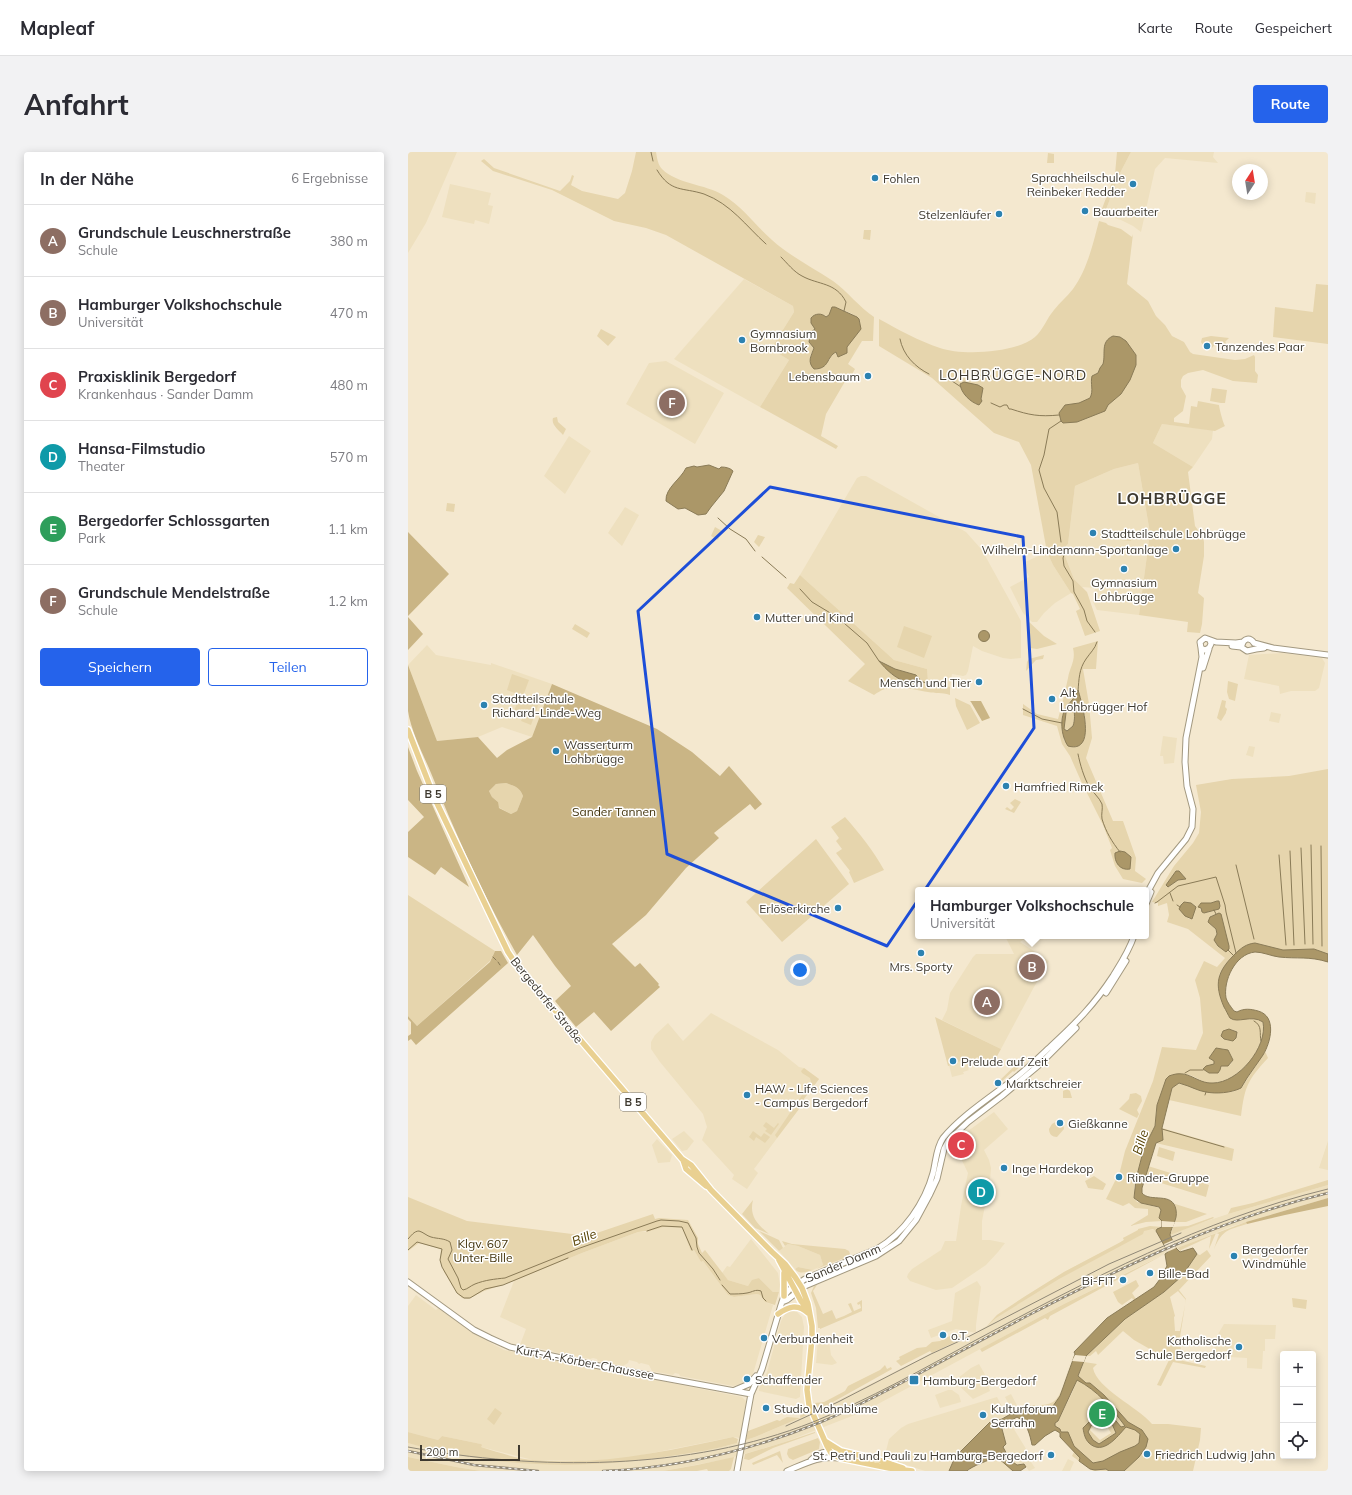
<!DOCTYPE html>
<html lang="de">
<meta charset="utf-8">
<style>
body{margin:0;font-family:Mulish,sans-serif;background:#f2f2f3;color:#2b2b33}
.controls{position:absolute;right:12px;bottom:12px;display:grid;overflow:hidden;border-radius:4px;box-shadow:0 2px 10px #0003}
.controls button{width:36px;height:36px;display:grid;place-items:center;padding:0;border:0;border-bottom:1px solid #e1e1e2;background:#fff;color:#2b2b33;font:20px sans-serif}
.compass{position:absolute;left:824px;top:12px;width:36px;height:36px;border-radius:50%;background:#fff;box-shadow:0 2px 10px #0003;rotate:12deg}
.scale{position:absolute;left:12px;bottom:10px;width:100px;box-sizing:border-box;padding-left:4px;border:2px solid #3e392f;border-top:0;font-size:11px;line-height:14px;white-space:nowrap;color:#3e392f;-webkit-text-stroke:3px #fff;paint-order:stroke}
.you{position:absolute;left:392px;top:818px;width:14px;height:14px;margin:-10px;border:3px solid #fff;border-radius:50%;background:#1a73e8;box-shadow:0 0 0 6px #1a73e833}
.badge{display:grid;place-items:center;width:26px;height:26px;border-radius:50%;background:#2563eb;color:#fff;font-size:13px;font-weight:700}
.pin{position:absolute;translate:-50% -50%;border:2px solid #fff;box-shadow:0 1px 4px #0006}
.popup{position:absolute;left:507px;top:735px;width:234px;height:52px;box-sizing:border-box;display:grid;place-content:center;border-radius:4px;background:#fff;filter:drop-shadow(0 1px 3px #0005);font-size:13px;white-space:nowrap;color:#7c7c81}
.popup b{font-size:15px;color:#2b2b33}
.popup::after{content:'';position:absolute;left:50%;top:100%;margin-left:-8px;border:8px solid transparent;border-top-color:#fff}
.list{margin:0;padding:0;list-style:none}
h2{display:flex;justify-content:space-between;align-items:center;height:52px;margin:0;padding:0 16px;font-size:17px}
h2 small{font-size:13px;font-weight:400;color:#7c7c81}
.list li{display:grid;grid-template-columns:26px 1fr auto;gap:12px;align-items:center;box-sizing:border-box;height:72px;padding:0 16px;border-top:1px solid #e1e1e2}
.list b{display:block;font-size:15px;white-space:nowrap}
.list p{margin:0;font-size:13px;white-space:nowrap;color:#7c7c81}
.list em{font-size:13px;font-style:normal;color:#7c7c81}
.actions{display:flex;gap:8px;padding:12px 16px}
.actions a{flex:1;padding:9px 0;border:1px solid #2563eb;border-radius:4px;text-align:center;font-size:14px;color:#2563eb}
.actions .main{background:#2563eb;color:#fff}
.icon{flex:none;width:22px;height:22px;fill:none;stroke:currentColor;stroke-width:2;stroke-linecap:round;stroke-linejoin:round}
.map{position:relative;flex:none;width:920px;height:1319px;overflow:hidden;border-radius:4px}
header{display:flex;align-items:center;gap:24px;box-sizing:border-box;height:56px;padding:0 20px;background:#fff;border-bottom:1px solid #e1e1e2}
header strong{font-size:19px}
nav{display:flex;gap:22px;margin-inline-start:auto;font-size:14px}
.intro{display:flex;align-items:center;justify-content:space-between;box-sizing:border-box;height:96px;padding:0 24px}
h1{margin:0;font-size:28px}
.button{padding:10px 18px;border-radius:4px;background:#2563eb;color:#fff;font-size:14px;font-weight:700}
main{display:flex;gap:24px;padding:0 24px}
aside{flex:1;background:#fff;border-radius:4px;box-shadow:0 2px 10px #0003}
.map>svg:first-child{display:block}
</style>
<header>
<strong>Mapleaf</strong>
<nav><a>Karte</a><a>Route</a><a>Gespeichert</a></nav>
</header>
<div class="intro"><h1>Anfahrt</h1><a class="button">Route</a></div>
<main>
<aside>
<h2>In der Nähe<small>6 Ergebnisse</small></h2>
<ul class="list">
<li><span class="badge" style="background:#8d6e63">A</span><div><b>Grundschule Leuschnerstraße</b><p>Schule</p></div><em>380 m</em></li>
<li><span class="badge" style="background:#8d6e63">B</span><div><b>Hamburger Volkshochschule</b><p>Universität</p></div><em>470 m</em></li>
<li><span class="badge" style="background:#e0444e">C</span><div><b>Praxisklinik Bergedorf</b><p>Krankenhaus · Sander Damm</p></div><em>480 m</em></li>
<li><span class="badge" style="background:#0f9aa8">D</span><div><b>Hansa-Filmstudio</b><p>Theater</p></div><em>570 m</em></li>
<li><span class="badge" style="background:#2e9e5b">E</span><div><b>Bergedorfer Schlossgarten</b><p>Park</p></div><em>1.1 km</em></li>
<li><span class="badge" style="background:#8d6e63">F</span><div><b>Grundschule Mendelstraße</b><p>Schule</p></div><em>1.2 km</em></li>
</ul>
<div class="actions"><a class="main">Speichern</a><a>Teilen</a></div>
</aside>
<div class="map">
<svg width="920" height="1319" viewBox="0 0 920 1319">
<rect width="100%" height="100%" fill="#f4e8cf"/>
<path fill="#eee0bf" d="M0 0H49L18 71 0 101Z
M723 0H806L805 5 810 11 757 6 747 17 733 80 725 74 713 68 696 63 711 23Z
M42 32 83 41 80 53 85 54 81 72 67 68 66 72 34 65Z
M898 40 908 41 907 52 897 50Z
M336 127 385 154 386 160 363 197 381 208 352 255 266 207Z
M258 209 316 241 287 292 218 252 241 211Z
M754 272 805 278 804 287 785 315 745 291Z
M161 284 183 299 157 342 136 324Z
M730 311 742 381 731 463 689 458 685 450 687 436 674 435 666 427 657 404V395L660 392 667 334 706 317Z
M453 324H458L558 380 574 398 613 469V506L603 507 595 506 574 499 565 494 560 519 558 523 555 524 544 522 542 535 531 533 520 529 519 517 486 508 392 423 449 326Z
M217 355 231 363 214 394 200 381Z
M639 400 645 413 663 441 647 451 636 461 629 470H624L615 461 602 435 621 425 615 411Z
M19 493 28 503 83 513V511L144 532 124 585 94 575 70 585 29 589 0 513Z
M874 501 914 506 917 511 911 536 907 539H883L872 542 871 534 836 527 841 503Z
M863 560 873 562 871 571 861 569Z
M755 584 769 586 766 611 756 612 755 604H752Z
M841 594 847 595 845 605 838 603Z
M597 784H620L612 790 641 809 626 835 593 897 534 868 539 858 542 841 565 805 568 802H606Z
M303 861 370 898 391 915 396 916 411 927 392 952 394 953 346 1017 350 1021 339 1037 324 1027 326 1023 294 988 299 975 295 962 252 910 243 897V890L247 883 260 871 275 889Z
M554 908 562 909 565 911 560 917 561 918 555 920 556 922 544 925 541 913Z
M586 960 600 977 576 998 581 1008 583 1016 582 1028 574 1069V1088H582L597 1091 590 1100 578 1113 544 1136 528 1138 502 1129 499 1125 500 1122 504 1117 533 1098 537 1089H548L553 1054 560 1021 545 990Z
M276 979 286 989 279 998 274 999 264 987Z
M249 987 264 1003 262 1010 250 1011 244 993Z
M920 989V1018L911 1016Z
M920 1033V1046L825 1074 760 1100 656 1152 457 1259 377 1290 319 1307 255 1319H73L48 1315 0 1305V1291L32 1299 57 1304 84 1308 137 1312 237 1308 285 1301 322 1293 347 1285 409 1259 524 1201 568 1181 548 1177 523 1186 520 1178 544 1169 547 1141 569 1129 573 1135 568 1173V1180L579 1174 589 1163 616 1145 656 1120 711 1091 716 1088 715 1086 724 1082 737 1078 749 1077 752 1087 781 1075 820 1062Z
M256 1075 274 1076 283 1098H286L293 1110 295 1109 320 1143 326 1145 349 1142 352 1143 357 1150 365 1153 345 1222 336 1231 325 1234 272 1224 271 1222 267 1221 265 1223 244 1219 241 1213 233 1211 231 1212 229 1210 221 1208 220 1211 215 1214 190 1209 189 1207 185 1206 182 1207 146 1200 143 1198H139L112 1193 118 1177 92 1165 106 1129 174 1101 230 1080H239Z
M343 1087 370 1121 372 1133 371 1140H365L351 1126 340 1134 320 1128 314 1121 319 1114 322 1115Z
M380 1092 390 1094 412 1103 415 1113 405 1118 390 1115 387 1117 371 1099Z
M8 1143 28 1158 30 1156 66 1182 96 1198 334 1245 338 1249 332 1286 325 1285 224 1305 200 1308 173 1309 125 1308 73 1295V1292L34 1284 30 1288 0 1280V1154Z
M382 1159 389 1160 394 1165 396 1175 392 1245 388 1247 351 1239V1237L359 1220 373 1169 377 1162Z
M816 1172 868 1173 867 1187H857V1199H855L854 1217 839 1216V1206L804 1204 809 1184Z
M412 1184 421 1189 423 1203 429 1211 424 1213 408 1211 410 1186Z
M571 1212 583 1233 580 1234 582 1239 565 1247 546 1229 563 1216Z
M540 1238H544L551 1243 553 1250 532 1256 527 1243Z
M603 1242 611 1257 605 1260 597 1245Z
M589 1245 599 1264 581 1270 547 1305 541 1319H517L483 1308 479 1306 478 1299 481 1287 493 1276 500 1272Z
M601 1269 623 1305 621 1307 627 1316 621 1319 616 1312 609 1313 602 1308 595 1295V1273Z
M589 1305 605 1319H559L562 1316 568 1315 578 1308Z
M660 1307 666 1310 662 1319H654Z"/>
<path fill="#e6d5ad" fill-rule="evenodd" d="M228 0H248C249 6 250 13 254 17 269 32 297 32 315 43 335 55 347 73 364 88 383 105 404 115 425 129 440 140 451 155 466 165L465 189H454L440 212 447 217 443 224 439 226 418 262 413 284 430 294 428 297 352 255 381 208 363 197 386 160 385 154 258 83 238 76 206 69 144 38 85 19 73 9 76 7 86 16 152 39 162 29 164 23 166 24 163 33 174 39 210 47 217 41 224 19ZM427 155C432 157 447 162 450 166 456 175 448 183 443 188 439 192 436 199 433 204H429L428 200 423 203 421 209 403 205 402 204 406 196 401 190 403 180 407 177 408 162 416 163 418 165 421 163Z
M709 0H723L711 23 696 63 692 62 707 22Z
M640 1 646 2V11H639Z
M691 69 698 71 700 73 713 77 724 85 725 82 719 132 740 149 748 164 757 173 764 184 776 190 782 200 785 202 827 208 837 207 846 203 847 205V219L850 223 849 231 825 229 795 218 780 221 775 224 773 228V235L778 244 775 259 766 266V270L781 272 783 254 789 255 790 249 811 253C811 255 815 271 817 274L807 279 754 272 745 291 785 315 780 320 787 374 795 385 796 390V404L790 441 796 446 794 472 792 481 779 480 780 470 731 463 742 381 730 311 706 317 667 334 660 392 657 395V404L666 427 679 440 692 479 677 484 668 459 672 457 665 442 663 441 645 413 639 400 623 313 611 290 586 281 524 226 471 194V167C491 178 511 189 532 196 554 204 609 201 627 185 635 178 639 166 646 158 652 150 659 145 665 137 679 118 685 92 691 69Z
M456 78H463L462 88 455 87Z
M908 132 920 133V192L865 185 867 155 905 160Z
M193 177 208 185 200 194 189 184Z
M803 184 821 186 817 190 822 194 821 196 810 197 811 193 809 190 804 196 799 193H795L793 190 794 186Z
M804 236 819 238 817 251H813L802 249Z
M149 265 150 270 158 277 155 283C151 278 143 273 145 266Z
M39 351 47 352 46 360 38 359Z
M307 375 314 379 310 388 303 384Z
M714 382 724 383 723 389 713 388Z
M350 383 357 385 351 395 346 390Z
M392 423 486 508 519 517 520 529 531 533 542 535V543C533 540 528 542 520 540 508 538 490 533 477 537 473 538 469 541 466 543L440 529 457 512 379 436 382 431 386 432ZM472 509 487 517 502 521 507 531C492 529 480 521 472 509Z
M619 468 636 484 649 492 629 497 622 496 621 479Z
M167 472 182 481 179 486 164 477Z
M496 474 524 484 516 506 489 495Z
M690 489 688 517H675L681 552 684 586 678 606 705 669H715L728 706 727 719 738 727 734 731 715 727 707 714 702 698 704 696 695 673 673 629 662 604 654 592 649 574 615 563V552L629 562 650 567C654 553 657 540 660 526 662 514 668 509 665 496ZM670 539C675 556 681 572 675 589H656C656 577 651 565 659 554 662 549 667 546 670 539Z
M636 503 635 507 628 508 618 519 619 510 621 507Z
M104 522 121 528 115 544 99 538Z
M820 529 830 532 827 549 821 547 819 540Z
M547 546 562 553 572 571 559 578 548 554Z
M121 548 131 551 123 573 113 569 116 563 106 559 110 549 119 552Z
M814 548 818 549 817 555 819 557 818 560V561L813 569 809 566Z
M662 554 665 555C667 561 667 568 665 574L659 579 656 577 658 561Z
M920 617V802L906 797 875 798 847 791C832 799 819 806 811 823L820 861 823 866C834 870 844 863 855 870 860 895 830 930 805 931 795 932 791 926 782 923 778 922 774 922 770 922L749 953 747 974 736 996 726 1035V1046L729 1050 752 1056 753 1058 751 1066 754 1069 738 1070 722 1074 740 1063V1057L727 1056 721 1051 715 1054 698 1047 712 1019 717 999 745 929 754 895 788 898 795 881 792 846 787 828 796 809 809 815 817 806 780 777 759 770 761 763 759 751 750 754V751L744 750 766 714 785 691 791 681 793 660 788 633 824 627 881 624ZM772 721 776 724V728H770L761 735 758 734 767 722ZM780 750 785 752 788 755 784 767H781L772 755 774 751ZM794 751H806L809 757 798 761 793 759 791 753ZM811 761 820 798 818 800 810 794 808 777 800 770 803 764ZM823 877 829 880 828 886 825 889 814 886ZM809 896 817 897 824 910 822 913 813 914 811 920 800 913 803 914 806 912 807 909 802 904Z
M98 631C106 634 112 635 115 644L109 659 103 662 90 655V650L84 645 81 639 88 632Z
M607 647 613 650 606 661 597 657 599 655 603 658 606 655 602 651Z
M437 665C452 682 465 698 476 718L446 731 441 720 442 719 428 701 434 697 428 689 431 686 423 675Z
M408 687 441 732 374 790 338 750Z
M0 743 87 799 82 809 9 874 0 864Z
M527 865 593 897 583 915 569 905 565 911C556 905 548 911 540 914Z
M857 899 860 906C839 929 837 934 833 964L761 948 764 936 771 931 800 940 814 941 827 939 834 935Z
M614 907 617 910 606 920 605 919 592 931 590 930Z
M396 916 411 927 392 952 394 953 369 986 367 983 403 930 402 926 394 921 393 919Z
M659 937 662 939 664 946H655V939Z
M728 941 733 944 734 949 729 958 731 962 729 966 711 957 721 947 722 942Z
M651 968 655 970 656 977 649 985C644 985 641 982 641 977L644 972Z
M358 970 366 976 370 971 371 972 363 983 357 979 359 977 355 974Z
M754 976 826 997 824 1009 748 991 753 989Z
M345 979 353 985 356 981 362 985 357 991 348 985 346 989 341 985Z
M751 995 767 1000 765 1009 749 1004Z
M740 1014 801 1033 798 1045 737 1026Z
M686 1024 698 1032 695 1038 680 1036 677 1029Z
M920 1028V1033L820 1062 823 1056 845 1051Z
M0 1045 59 1069 180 1084 245 1062 247 1067 251 1066 280 1068 290 1086V1092L294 1101 297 1098 320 1128 340 1134 344 1128 351 1126 365 1140H371L367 1153 357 1150 352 1143 349 1142 326 1145 320 1143 295 1109 293 1110 286 1098 283 1099 274 1076 256 1075 239 1080 238 1079 230 1080 174 1101 106 1129 76 1139 60 1147 54 1146 49 1141 36 1120 32 1108 33 1097 11 1091 0 1099Z
M345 1048C341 1064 349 1072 361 1082L347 1076 334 1062Z
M764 1051 799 1062 778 1070H767L768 1057Z
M805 1065 806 1066 762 1083 765 1075 780 1074Z
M838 1070 839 1072C820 1078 815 1077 806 1097L811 1082 808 1081 801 1097 803 1084 773 1098V1100L769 1096Z
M742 1074 754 1075 749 1077 748 1079 745 1077 736 1079 735 1082 651 1127 588 1166 579 1174 589 1163 616 1145 656 1120 711 1091 716 1088 715 1086 730 1078V1077Z
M351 1079 371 1088 375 1096 371 1099Z
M374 1089 384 1092 437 1097 441 1099 442 1102 439 1105 408 1117 415 1113 412 1103 390 1094 380 1092 377 1094Z
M799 1098 803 1104 771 1138 778 1147 772 1185 773 1201 771 1208 798 1214 797 1216 765 1210 753 1234 749 1233 761 1208 726 1188 715 1179 690 1203 688 1199 682 1204H678L717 1167 756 1140 774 1124 789 1102 792 1103ZM770 1139 778 1148 772 1179H767L766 1165 767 1164 762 1145Z
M757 1102 642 1164 640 1168 637 1166 574 1200 572 1197 656 1152Z
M390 1115 405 1118C398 1120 392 1123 387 1117Z
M728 1128 731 1134 724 1141 728 1147 726 1149 724 1146 714 1153 710 1150 705 1140Z
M409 1133 405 1139 415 1162 424 1158 428 1167 436 1164 432 1155 436 1164 444 1160 440 1152 443 1151 446 1159 453 1156 452 1152 450 1153 449 1151 454 1148V1159L412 1177V1176H410L408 1156 403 1141 406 1134Z
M884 1146 899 1148 898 1157 885 1155Z
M542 1184 554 1185 556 1186 524 1201 522 1199 493 1214 488 1209 492 1207 491 1205 509 1196 518 1195 524 1190 532 1189Z
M663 1209 652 1244 643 1257 621 1256 622 1253C629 1253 639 1254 645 1250 654 1245 660 1219 663 1209Z
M676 1210 689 1212 685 1216C689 1237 730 1255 744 1272H760L793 1276 792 1288 785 1319H685L664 1304 666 1300 652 1285V1281L647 1278 646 1279 647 1271 650 1269 664 1241ZM692 1268H695L703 1281 692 1288 682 1278Z
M477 1213 479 1217 483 1215 484 1217 409 1259 407 1251 416 1250 420 1248 437 1239 440 1234 472 1218Z
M87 1256 94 1261 86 1273 79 1267Z
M393 1258 398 1260 399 1263 347 1285 338 1288 340 1279 369 1268 372 1269 373 1268 379 1265 392 1266Z
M0 1280 30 1288 34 1284 73 1292 74 1293 73 1295C90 1300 109 1307 126 1308 194 1314 259 1299 325 1285L330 1287 329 1291C308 1297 285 1301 263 1304 177 1318 84 1316 0 1291Z
M407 1280V1281L365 1296 341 1308 336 1307 337 1302 377 1290Z
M410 1286 412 1290 411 1297 385 1308 381 1306 379 1302 380 1297Z
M372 1299 375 1311 369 1303 345 1313 344 1311Z
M0 1305 48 1315 73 1319H0Z
M326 1305 323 1317 321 1319H300L299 1317 289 1319H255L289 1313Z"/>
<path fill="#cab585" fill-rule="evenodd" d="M0 380 41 422 0 464Z
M0 465 15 482 0 498Z
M0 513 29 589 70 585 89 606 99 598 124 585 144 532 249 577 284 600 312 624 321 614 354 652 347 658 342 652 306 681 311 686 278 716 238 763 204 792 227 815 232 811 251 832 250 833 252 835 203 879 186 860 168 875 147 849 163 834 147 814 125 783 109 803C76 745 48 683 23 621 15 602 3 579 0 559 0 544 0 528 0 513ZM98 631C106 634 112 635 115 644L109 659 103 662 91 656 90 650 84 645 81 639 88 632Z
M562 549H573L582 566 574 569 563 550Z
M0 595 9 619 61 735 33 715 27 723 0 705V680L16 665 0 648Z
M87 799H93L100 811 8 893 3 887 0 889V884L3 882V870L0 867V864L9 874 82 810Z
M920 1046V1054L877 1063 839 1072 838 1070Z"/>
<path fill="#ab9768" stroke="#8a7b57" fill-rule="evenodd" d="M424 155H427L449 165 451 167 453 177 439 195V201L430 205 428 200C418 205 422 217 406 217 399 210 403 204 406 196L401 190 403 180 407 177 403 171V166C407 161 414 161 418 165L421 163Z
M705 184 712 185 718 189 728 203V213L722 228 713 242 700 253 697 259 669 270 655 271 653 269 651 261 657 253 671 251 682 246C686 238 682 232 684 224L690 221 692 216 695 212C698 201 692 190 705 184Z
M556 230 570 233 575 236 573 247 574 249 571 253C562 250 553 241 552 232Z
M301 313 311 317 313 315C318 315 322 316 325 319L316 339 303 355 298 362 290 363 277 356 270 357 258 349C257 336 273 327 278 316L286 314 289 315Z
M570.5 484a5.5 5.5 0 1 1 11 0a5.5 5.5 0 1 1-11 0Z
M471 509 487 517 508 523 513 529 512 531C494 533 481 521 471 509Z
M670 538C674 551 689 602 660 594 653 584 651 565 659 554 663 549 668 545 670 538ZM662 554 665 555C667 561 667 568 665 574L659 579 656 577 658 561Z
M712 699 717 700 723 705 722 717C712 719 706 710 707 701Z
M768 719H771L778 727 770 728 760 735 758 733Z
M809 749H811L812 754 811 757 796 761 794 760 793 756 790 755 793 751H803Z
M776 750 783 751 788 755 784 767 777 764 771 757 773 753Z
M811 761 813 762 821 794V797L818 800 810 794 806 788 809 782 808 777 800 770 802 765Z
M847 791 875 798 906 797 920 802V810C901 804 889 807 871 805 863 804 855 800 847 800 827 802 815 829 818 846 819 850 823 855 826 859L829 860C836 856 843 857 850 859 869 864 863 890 855 903 850 911 844 918 839 926 837 929 835 933 833 936 823 941 808 942 798 940 790 939 782 934 774 932L771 931 764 936 754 976 755 988 748 991 734 1036V1041C742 1051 765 1039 768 1058 770 1068 763 1074 762 1083L768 1096 772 1100 785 1096 789 1102 774 1124 756 1140 717 1167 678 1204 670 1224 678 1231H682L696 1243 720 1270 734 1278 740 1287 738 1295 731 1305 716 1319H701L698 1317 687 1318 682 1317 671 1309 672 1306 652 1285V1281L647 1278 637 1284 627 1293H624C622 1283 619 1270 609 1265L595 1273 594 1277 598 1292 595 1295 602 1308 609 1313 616 1312 618 1315 612 1319H605L589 1305C583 1307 562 1315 559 1319H541L547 1305 582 1270 594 1267 613 1256 617 1257 631 1256 641 1258 643 1257 652 1244 667 1202 666 1200 699 1166 746 1135 752 1127 759 1114 757 1102 760 1100 748 1079 749 1077 754 1075V1069L751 1066 753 1058 751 1055 733 1051 726 1046 728 1027 736 996 747 974 749 953 758 927 761 924C781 916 788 932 805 931 830 931 860 895 855 870 843 862 830 872 822 866 820 863 818 858 816 855 806 832 809 820 826 803 833 796 838 792 847 791ZM669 1228C690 1239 702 1254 717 1274L713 1275 704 1264 701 1265 708 1281 691 1292 685 1288 680 1280 684 1272 682 1269 675 1276C676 1282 677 1287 681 1291 695 1304 709 1285 718 1275L727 1278 732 1282 731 1291 727 1294 712 1300 695 1309 685 1311 666 1294 660 1280H653L652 1277 647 1274V1271L650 1269Z
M821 877 829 880 828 886 825 889 816 887 813 884 815 879Z
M808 896 820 898 825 908 820 914H813L812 918 810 921H801L795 917 798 914 806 912V909L801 906Z"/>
<path fill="#f4e8cf" d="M754 1069 767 1070 765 1075H754Z
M765 1088 768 1096 759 1100 756 1092Z
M667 1203 678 1204 676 1210 664 1209Z"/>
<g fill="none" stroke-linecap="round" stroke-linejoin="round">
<path stroke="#8a7b57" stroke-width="1" d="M243 0 245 9
M249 18C263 41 274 35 296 42 323 52 338 74 358 92
M373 105C379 111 386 120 394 124 410 133 428 130 438 150L436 159
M492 187C495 203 507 215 521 222
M532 225 541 227 553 235
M583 251 592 255 596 253H599L601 257H603C621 263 631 265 651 263
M310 366 322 377 338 387 347 399
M653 390 649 360 636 336 631 318 636 303 641 277 653 269
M656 395 657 400 655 406 656 414 665 429 666 440 676 458 679 469 687 480
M354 405 378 426
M392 437 404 450 429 465 459 491 471 509
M513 529 518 531
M670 539C671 527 671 517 678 507 682 501 687 497 689 490
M615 557 634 567 654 571
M670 602C672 612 676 626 681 634 685 641 691 645 694 652 695 657 693 662 694 667 698 680 704 690 712 700
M903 693 905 792
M913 694 914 794
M893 696 897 792
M882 699 886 793
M871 703 878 793
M828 713 846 787
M762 741 765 749
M747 751 749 750 770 734 808 725 817 753 818 760 828 801
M769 753 772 755
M806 758 808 762
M820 798 826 804
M85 805 88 808
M90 810 92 813
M846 869C855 874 851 881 853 889
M777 921 782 918H795
M797 943 798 940
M754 977 816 995
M239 1079 254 1074 274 1075 284 1098
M0 1087C3 1084 6 1079 11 1079 15 1080 19 1084 23 1085 30 1087 36 1086 42 1090L44 1098 40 1107 50 1126 53 1136 55 1138C60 1137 62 1134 67 1132 77 1128 87 1127 97 1126L172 1096 249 1069 253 1068 271 1069 280 1071 288 1086 289 1095 291 1101 305 1117 312 1128
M0 1098 9 1090 34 1097 32 1108 34 1115 49 1141 56 1146H62L77 1137 95 1133 160 1106
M314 1133 322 1142C327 1142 334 1142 339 1141 345 1140 347 1137 353 1139L355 1146 358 1149"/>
<defs>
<path id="secondary" d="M802 488 803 492 801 496 797 498 793 496 792 490 797 486 808 490 828 491 835 490
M846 491 865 496 920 503
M834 493C836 486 842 485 846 491
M824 494 833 495 839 499 848 497 856 496
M795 516 801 497
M738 743 750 721 778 687 784 675 785 657 779 634 777 610 778 586 794 505 793 496
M738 752 743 740
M698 841 718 809
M0 1130 66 1178 82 1186 102 1195 186 1213 343 1242
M374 1150 379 1148 397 1134 468 1104 491 1089 508 1068 522 1042 529 1027 536 997 541 988 560 970 594 944 631 913 668 876
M327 1238 341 1232 348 1224
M403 1308C413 1298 423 1299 436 1301
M329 1319 343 1242 354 1217 373 1153 376 1144 381 1138 397 1127 469 1097C496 1081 517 1051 525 1021 528 1009 528 996 535 986 552 965 581 946 602 930 617 919 630 906 643 894 668 871 686 853 705 824 713 811 721 799 726 784
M379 1319C396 1312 412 1303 431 1306"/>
<path id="primary" d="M0 578 27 647 100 800 110 815 274 1007 283 1013 303 1038 364 1100 377 1112 387 1125 394 1136 400 1152 404 1174V1186L399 1238 401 1253 419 1294 423 1301 432 1306 481 1316 504 1319
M275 1008 278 1017 298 1034
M371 1108 393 1149 401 1159
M376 1144V1121
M370 1162C380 1155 389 1151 400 1161
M417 1289 433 1299 471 1308 495 1316"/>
</defs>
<use href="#secondary" stroke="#a39980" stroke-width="7"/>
<use href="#primary" stroke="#fff" stroke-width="8"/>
<use href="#secondary" stroke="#fff" stroke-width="5"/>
<use href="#primary" stroke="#e9d091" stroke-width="5.5"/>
<path stroke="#908877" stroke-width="1" d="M378 1274 430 1250 523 1202 556 1187 701 1112 773 1081
M0 1295C129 1319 282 1319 405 1270 462 1247 515 1217 568 1188 681 1128 795 1067 920 1037"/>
<defs>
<path id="rail" d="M0 1299 66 1313 130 1319
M195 1319C270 1316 344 1298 413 1270 443 1258 472 1242 501 1227 540 1206 579 1185 619 1164 716 1114 813 1067 920 1041"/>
</defs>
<use href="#rail" stroke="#908877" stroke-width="2.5"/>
<use href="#rail" stroke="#fff" stroke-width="1" stroke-dasharray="3" stroke-linecap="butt"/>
</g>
<path fill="none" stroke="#1d4ed8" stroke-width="3" stroke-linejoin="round" d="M362 335 615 385 626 576 479 794 259 702 230 459Z"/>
<g fill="#2c82b1" stroke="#fff" stroke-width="1.5">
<circle cx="467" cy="26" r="4"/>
<circle cx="725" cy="32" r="4"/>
<circle cx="677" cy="59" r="4"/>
<circle cx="591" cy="62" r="4"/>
<circle cx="334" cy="188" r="4"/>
<circle cx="799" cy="194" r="4"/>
<circle cx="460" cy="224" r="4"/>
<circle cx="685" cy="381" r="4"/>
<circle cx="768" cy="397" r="4"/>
<circle cx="716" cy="417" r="4"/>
<circle cx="349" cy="465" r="4"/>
<circle cx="571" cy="530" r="4"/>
<circle cx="644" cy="547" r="4"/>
<circle cx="76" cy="553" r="4"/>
<circle cx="148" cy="599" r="4"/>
<circle cx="598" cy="634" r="4"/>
<circle cx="430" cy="756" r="4"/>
<circle cx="513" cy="801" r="4"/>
<circle cx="545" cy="909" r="4"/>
<circle cx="590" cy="931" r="4"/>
<circle cx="339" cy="943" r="4"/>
<circle cx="652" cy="971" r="4"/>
<circle cx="596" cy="1016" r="4"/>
<circle cx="711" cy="1025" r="4"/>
<circle cx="826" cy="1104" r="4"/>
<circle cx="742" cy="1121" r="4"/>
<circle cx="715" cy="1128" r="4"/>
<circle cx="535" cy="1183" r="4"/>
<circle cx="356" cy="1186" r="4"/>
<circle cx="831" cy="1195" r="4"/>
<circle cx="339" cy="1227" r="4"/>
<rect x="501" y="1223" width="10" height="10" rx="2"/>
<circle cx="358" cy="1256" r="4"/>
<circle cx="575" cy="1263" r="4"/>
<circle cx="739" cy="1302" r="4"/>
<circle cx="643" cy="1303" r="4"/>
</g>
<g text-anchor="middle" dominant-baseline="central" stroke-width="3" stroke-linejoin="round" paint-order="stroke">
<g fill="#fff" stroke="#78746d" stroke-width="1">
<rect x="12" y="633" width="26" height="18" rx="3"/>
<rect x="212" y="941" width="26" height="18" rx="3"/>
</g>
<g font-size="11" font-weight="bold" fill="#3e392f">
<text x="25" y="642">B 5</text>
<text x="225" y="950">B 5</text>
</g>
<g font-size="12" fill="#3e392f" stroke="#fff" text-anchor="start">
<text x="717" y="25" text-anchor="end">Sprachheilschule<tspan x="717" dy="14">Reinbeker Redder</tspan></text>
<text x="475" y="26">Fohlen</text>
<text x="685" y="59">Bauarbeiter</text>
<text x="583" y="62" text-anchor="end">Stelzenläufer</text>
<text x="342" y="181">Gymnasium<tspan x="342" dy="14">Bornbrook</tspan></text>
<text x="807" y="194">Tanzendes Paar</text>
<text x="452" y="224" text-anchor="end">Lebensbaum</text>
<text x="693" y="381">Stadtteilschule Lohbrügge</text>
<text x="760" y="397" text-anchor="end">Wilhelm-Lindemann-Sportanlage</text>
<text x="716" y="430" text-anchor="middle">Gymnasium<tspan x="716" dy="14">Lohbrügge</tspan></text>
<text x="357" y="465">Mutter und Kind</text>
<text x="563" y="530" text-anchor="end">Mensch und Tier</text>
<text x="652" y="540">Alt<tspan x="652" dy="14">Lohbrügger Hof</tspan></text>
<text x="84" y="546">Stadtteilschule<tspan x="84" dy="14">Richard-Linde-Weg</tspan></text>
<text x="156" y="592">Wasserturm<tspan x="156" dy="14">Lohbrügge</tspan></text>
<text x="606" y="634">Hamfried Rimek</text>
<text x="422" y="756" text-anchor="end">Erlöserkirche</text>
<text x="513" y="814" text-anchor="middle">Mrs. Sporty</text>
<text x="553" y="909">Prelude auf Zeit</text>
<text x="598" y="931">Marktschreier</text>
<text x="347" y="936">HAW - Life Sciences<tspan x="347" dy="14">- Campus Bergedorf</tspan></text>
<text x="660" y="971">Gießkanne</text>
<text x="604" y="1016">Inge Hardekop</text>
<text x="719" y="1025">Rinder-Gruppe</text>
<text x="834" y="1097">Bergedorfer<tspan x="834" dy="14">Windmühle</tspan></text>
<text x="750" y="1121">Bille-Bad</text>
<text x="707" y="1128" text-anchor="end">Bi-FIT</text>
<text x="543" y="1183">o.T.</text>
<text x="364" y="1186">Verbundenheit</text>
<text x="823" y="1188" text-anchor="end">Katholische<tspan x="823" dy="14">Schule Bergedorf</tspan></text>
<text x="347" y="1227">Schaffender</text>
<text x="515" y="1228">Hamburg-Bergedorf</text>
<text x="366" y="1256">Studio Mohnblume</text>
<text x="583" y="1256">Kulturforum<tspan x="583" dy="14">Serrahn</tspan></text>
<text x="747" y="1302">Friedrich Ludwig Jahn</text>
<text x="635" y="1303" text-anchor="end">St. Petri und Pauli zu Hamburg-Bergedorf</text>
</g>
<g font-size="12" fill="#43340c" stroke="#fff">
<text x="206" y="659">Sander Tannen</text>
<text x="75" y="1091">Klgv. 607<tspan x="75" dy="14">Unter-Bille</tspan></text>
</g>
<g font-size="12" fill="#3e392f" stroke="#fff">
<text transform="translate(139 848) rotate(51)">Bergedorfer Straße</text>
<text transform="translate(435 1111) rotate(-23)">Sander Damm</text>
<text transform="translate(177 1210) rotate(11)">Kurt-A.-Körber-Chaussee</text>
</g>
<g font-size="13" font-style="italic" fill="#564101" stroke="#fff">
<text transform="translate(732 990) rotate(-73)">Bille</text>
<text transform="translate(176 1085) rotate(-21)">Bille</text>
</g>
<g font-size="14" letter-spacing="1" fill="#3e392f" stroke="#fff">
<text x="605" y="223">LOHBRÜGGE-NORD</text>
</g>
<g font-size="16" font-weight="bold" letter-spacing="1" fill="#3e392f" stroke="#fff">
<text x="764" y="346">LOHBRÜGGE</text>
</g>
</g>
</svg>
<div class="controls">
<button>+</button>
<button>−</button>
<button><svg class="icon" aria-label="locate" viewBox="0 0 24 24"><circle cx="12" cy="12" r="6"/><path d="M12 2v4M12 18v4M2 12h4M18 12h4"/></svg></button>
</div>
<svg class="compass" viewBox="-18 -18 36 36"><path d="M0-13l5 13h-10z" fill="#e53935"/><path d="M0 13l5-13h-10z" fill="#7c7c81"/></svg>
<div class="scale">200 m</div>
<div class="you"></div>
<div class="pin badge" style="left:579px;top:850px;background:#8d6e63">A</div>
<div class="pin badge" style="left:624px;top:815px;background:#8d6e63">B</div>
<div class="popup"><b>Hamburger Volkshochschule</b>Universität</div>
<div class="pin badge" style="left:553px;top:993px;background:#e0444e">C</div>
<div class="pin badge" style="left:573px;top:1040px;background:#0f9aa8">D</div>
<div class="pin badge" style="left:694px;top:1262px;background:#2e9e5b">E</div>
<div class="pin badge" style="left:264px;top:251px;background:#8d6e63">F</div>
</div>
</main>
